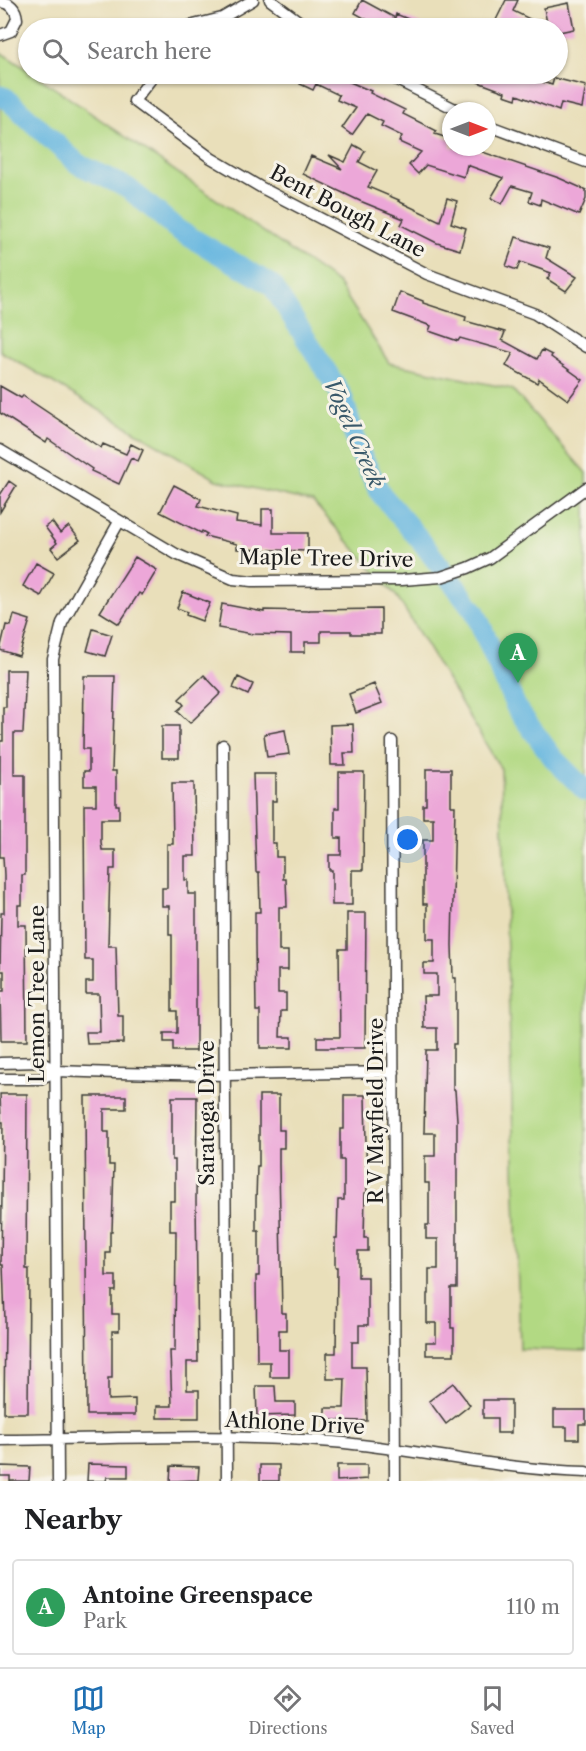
<!DOCTYPE html>
<style>
body{margin:0;font-family:"Libre Caslon Text",serif;background:#f2f2f2;color:#202124}
.compass{position:absolute;left:442px;top:102px;width:54px;height:54px;border-radius:50%;background:#fff;box-shadow:0 2px 4px #0004;rotate:90deg}
.you{position:absolute;left:408px;top:840px;width:21px;height:21px;margin:-15px;border:4px solid #fff;border-radius:50%;background:#1a73e8;box-shadow:0 0 0 9px #1a73e833}
.badge{display:grid;place-items:center;width:39px;height:39px;border-radius:50%;background:#1f6fb2;color:#fff;font-size:20px;font-weight:700}
.pin{position:absolute;translate:-50% -50px;filter:drop-shadow(0 2px 3px #0008)}
.pin::after{content:'';position:absolute;top:32px;width:21px;height:18px;background:inherit;clip-path:polygon(0 0,100% 0,50% 100%)}
.list{margin:0;padding:0;list-style:none}
h2{display:flex;justify-content:space-between;align-items:center;height:78px;margin:0;padding:0 24px;font-size:26px}
h2 small{font-size:20px;font-weight:400;color:#757577}
.list li{display:grid;grid-template-columns:39px 1fr auto;gap:18px;align-items:center;box-sizing:border-box;height:96px;margin:0 12px 12px;padding:0 12px;border:2px solid #e0e0e0;border-radius:6px}
.list b{display:block;font-size:22px;white-space:nowrap}
.list p{margin:0;font-size:20px;white-space:nowrap;color:#757577}
.list em{font-size:20px;font-style:normal;color:#757577}
.icon{flex:none;width:33px;height:33px;fill:none;stroke:currentColor;stroke-width:2;stroke-linecap:round;stroke-linejoin:round}
.map{position:relative;flex:none;width:586px;height:1481px;overflow:hidden}
.search{position:absolute;background:#fff;box-shadow:0 2px 4px #0004;left:18px;right:18px;top:18px;height:66px;display:flex;align-items:center;gap:15px;box-sizing:border-box;padding:0 21px;border-radius:33px;color:#757577;font-size:22px}
.sheet{height:186px;background:#fff}
nav{display:flex;justify-content:space-around;align-items:center;box-sizing:border-box;height:84px;border-top:2px solid #e0e0e0;background:#fff;font-size:16px;color:#757577}
nav a{display:grid;justify-items:center;gap:3px}
nav .on{color:#1f6fb2}
.map>svg:first-child{display:block}
</style>
<div class="map">
<svg width="586" height="1481" viewBox="0 0 586 1481">
<rect width="100%" height="100%" fill="#f7f3e8"/>
<filter id="ink" filterUnits="userSpaceOnUse"><feTurbulence type="fractalNoise" baseFrequency=".0167" numOctaves="2"/><feDisplacementMap in="SourceGraphic" scale="12" xChannelSelector="R" yChannelSelector="G"/><feConvolveMatrix kernelMatrix="1 2 1 2 8 2 1 2 1" color-interpolation-filters="sRGB"/></filter>
<filter id="wash" filterUnits="userSpaceOnUse"><feTurbulence type="fractalNoise" baseFrequency=".008" numOctaves="4" result="noise"/><feDisplacementMap in="SourceGraphic" scale="24" xChannelSelector="R" yChannelSelector="G"/><feGaussianBlur stdDeviation="1.35" result="paint"/><feColorMatrix in="noise" values="0 0 0 0 0 0 0 0 0 0 0 0 0 0 0 0 0 1.4 0 .05"/><feComposite in="paint" operator="in"/></filter>
<g filter="url(#wash)">
<rect width="100%" height="100%" fill="#e9dfba"/>
<path fill="#b2d983" stroke="#677a50" stroke-width="1.5" d="M0 52 28 70V74H34L338 283 389 363 512 389 586 473V1351L520 1349 501 769 398 598 313 502 217 480 0 351Z"/>
<g fill="none" stroke-linecap="round" stroke-linejoin="round">
<path stroke="#64b5df" stroke-width="21" d="M0 96 6 98 78 164 128 188 178 230 272 285 342 396 359 451 381 494 421 541 475 612 517 709 554 759 586 791"/>
</g>
<g id="blocks">
<path fill="#eca7d8" d="M362 0 395 18 396 14 430 28H382L355 13Z
M506 0H518L513 11 548 28 544 8 569 3 574 29 559 32 558 28H498L493 26Z
M289 74H339L338 77 371 91 370 93 405 110 403 114 437 131 435 134 451 139V147H468L559 178 586 190V199L579 215 541 199 540 205 529 201 532 192 512 186 502 204 491 198 503 178 467 165 464 177 426 165 418 174 409 165 421 152 399 142 402 136 381 126 383 122 367 114 352 135 342 128 356 108 337 100 339 95 316 84 313 90 300 84 302 81Z
M481 74H524V76L552 85 554 78 586 86 582 108 561 103 559 111 517 95 516 99 504 95 505 92 478 82Z
M354 145 365 151 359 162 377 171 368 187 399 200 398 201 440 221 447 198 457 201 451 223 466 228 460 250 437 243 401 225 404 219 360 201 303 174 311 156 342 169 329 155 345 162Z
M516 237 549 248 546 258 577 277 566 291 547 279 551 273 520 262 517 270 506 266Z
M400 292 423 301V303L466 317 465 321 505 332 502 340 537 359 542 350 552 355 551 357 583 380 568 400 539 379 537 383 506 366 513 353 460 338 458 341 429 331 431 326 393 312Z
M0 386 21 398 23 396 101 448 103 444 126 454 131 444 143 450 138 461 131 458 119 484 91 471 92 469 48 439 46 443 0 413Z
M9 481 16 486 0 512V495Z
M174 485 201 499 198 506 237 516 236 522 262 525V509H273V533H308V551L237 549V544L205 536 207 534 202 531 201 533 160 512Z
M52 522 60 533 69 526 80 540 58 557 51 548 57 543 45 527Z
M135 557 157 570 142 595 139 593 119 624 100 612Z
M36 563 54 573 41 596 23 586Z
M183 592 210 603 202 621 186 615 187 612 177 608Z
M222 604 264 612V610L309 611V610L381 609V634H351V631H321V642H305V652H291V635L253 634 218 628Z
M14 615 30 620 19 656 0 650 6 625 11 626Z
M93 629 112 635 105 656 87 651Z
M6 670H26L23 733H14V775H25V875H22V905H18V925H26L27 1041H1L0 991H4V971H0L1 913H4V875L3 857H0V741H3V707H6Z
M204 675 221 693 190 723 177 711 184 705 179 699Z
M84 676H115L112 771H116V805H119V819H101V842L102 850H115V869H110L108 946H116L118 1016H123V1043L87 1044 86 1032H100L99 994H86V982H93V960H85L84 805H96V786H84V771H89V749H83Z
M238 677 253 684 248 695 233 688Z
M374 684 382 703 356 713 349 694Z
M353 724 354 753H344L345 765H331L330 725Z
M162 726H179V758H162Z
M285 730 289 754 267 757 264 734Z
M426 769H451V806H455L452 945 453 978H456V1044H453V1090H455L457 1120V1288H451V1328H454V1355H426V1342H436V1323H427V1294H429V1269H438V1239H426V1225H429V1183H425V1156H435V1133H424L426 1050H437V1028H424L423 996H437V974H424V963H434V939H427V904H423V840H433V818H423V805H426Z
M339 772H364L363 870H352V905H332V870H329V855H341V838H335V808H339Z
M253 774H276V801H272V843H276V857H283V879H286L287 907H279V951H288V970H278V993H286V1011H281L280 1037H292V1048H260V1011H256L255 944V912H260L259 872H256Z
M172 783H194L195 856H185V880H188V894H196V1051H173V1042H164V1033H177V1011H172V935H169V906H162V888H167V844H173Z
M347 913H366L365 1048H317V1037H340L339 949H347Z
M0 1094H27L26 1269H29L28 1413H4L5 1320 3 1265H1L3 1122H1Z
M259 1095H279V1130H284V1148H279V1166L282 1313H286V1330H279V1350H289V1377H270V1362H257L256 1276H259V1231H256V1200L257 1166H259Z
M344 1095H365L367 1193H365L364 1238H368V1251H358V1277H368V1325H359V1342H352V1367H366L367 1421 325 1420V1408H344L345 1379H327V1353H336L337 1267H335V1238H337L338 1200H344V1160H340V1129H344Z
M85 1096H126V1109H104V1132H109V1165H114L112 1232H110V1253H106V1276H116V1291H112V1314H119V1331H112V1378H108V1400L135 1399V1415H87Z
M172 1097H197L196 1201 198 1362H187V1390H199V1418H157V1406H172L170 1351H175L176 1231H170V1201H175V1160H172Z
M453 1383 470 1405 446 1424 429 1401Z
M256 1386H275L276 1402H295V1415L257 1416Z
M483 1400H511V1433H497V1418H483Z
M554 1410H586V1424H579V1439H567V1427H554Z
M88 1464 128 1465V1477H107L106 1481H87Z
M260 1465H279V1481H260Z
M337 1465H367V1479L337 1481Z
M0 1466 30 1467 29 1481H10V1476H0Z
M171 1466 199 1467 198 1480 170 1481Z"/>
</g>
</g>
<g filter="url(#ink)">
<use href="#blocks" fill-opacity="0" stroke="#3b3934" stroke-width="1.5"/>
<g fill="none" stroke-linecap="round" stroke-linejoin="round">
<defs>
<path id="street" d="M270 0 308 28
M0 2C11 3 16 9 17 19L11 31 0 35
M181 28 222 18 253 0
M155 74 134 101 211 158 262 188 427 274 535 314 586 347
M385 74 459 111
M487 125 586 162
M0 450 176 554 233 579 252 581 402 580 441 577 468 568 490 558 586 488
M392 741 395 1481
M223 745 227 1481
M0 1063 41 1062 56 1071 116 1073 226 1075 394 1072
M0 1079H40L56 1071
M0 1440C111 1439 222 1433 333 1442 418 1449 501 1470 586 1472
M58 1481 53 659 62 623 119 522"/>
</defs>
<use href="#street" stroke="#3b3934" stroke-width="13"/>
<use href="#street" stroke="#fff" stroke-width="10"/>
</g>
</g>
<g text-anchor="middle" dominant-baseline="central" stroke-width="6" stroke-linejoin="round" paint-order="stroke">
<g font-size="21" fill="#1c1c1c" stroke="#f7f3e8">
<text transform="translate(348 211) rotate(28)">Bent Bough Lane</text>
<text transform="translate(326 558) rotate(1)">Maple Tree Drive</text>
<text transform="translate(36 994) rotate(-90)">Lemon Tree Lane</text>
<text transform="translate(375 1111) rotate(-90)">R V Mayfield Drive</text>
<text transform="translate(206 1113) rotate(-90)">Saratoga Drive</text>
<text transform="translate(295 1423) rotate(3)">Athlone Drive</text>
</g>
<g font-size="22" font-style="italic" fill="#39596a" stroke="#f7f3e8">
<text transform="translate(354 433) rotate(66)">Vogel Creek</text>
</g>
</g>
</svg>
<svg class="compass" viewBox="-18 -18 36 36"><path d="M0-13l5 13h-10z" fill="#e53935"/><path d="M0 13l5-13h-10z" fill="#757577"/></svg>
<div class="you"></div>
<div class="pin badge" style="left:518px;top:683px;background:#2e9e5b">A</div>
<div class="search"><svg class="icon" aria-label="search" viewBox="0 0 24 24"><circle cx="10" cy="10" r="6"/><path d="M15 15l6 6"/></svg>Search here</div>
</div>
<section class="sheet">
<h2>Nearby<small></small></h2>
<ul class="list">
<li><span class="badge" style="background:#2e9e5b">A</span><div><b>Antoine Greenspace</b><p>Park</p></div><em>110 m</em></li>
</ul>
</section>
<nav>
<a class="on"><svg class="icon" aria-label="map" viewBox="0 0 24 24"><path d="M3 6l6-2 6 2 6-2v14l-6 2-6-2-6 2zM9 4v14M15 6v14"/></svg>Map</a>
<a><svg class="icon" aria-label="directions" viewBox="0 0 24 24"><path d="M12 3l9 9-9 9-9-9zM9 14v-3h6M13 9l2 2-2 2"/></svg>Directions</a>
<a><svg class="icon" aria-label="saved" viewBox="0 0 24 24"><path d="M7 4h10v16l-5-4-5 4z"/></svg>Saved</a>
</nav>
